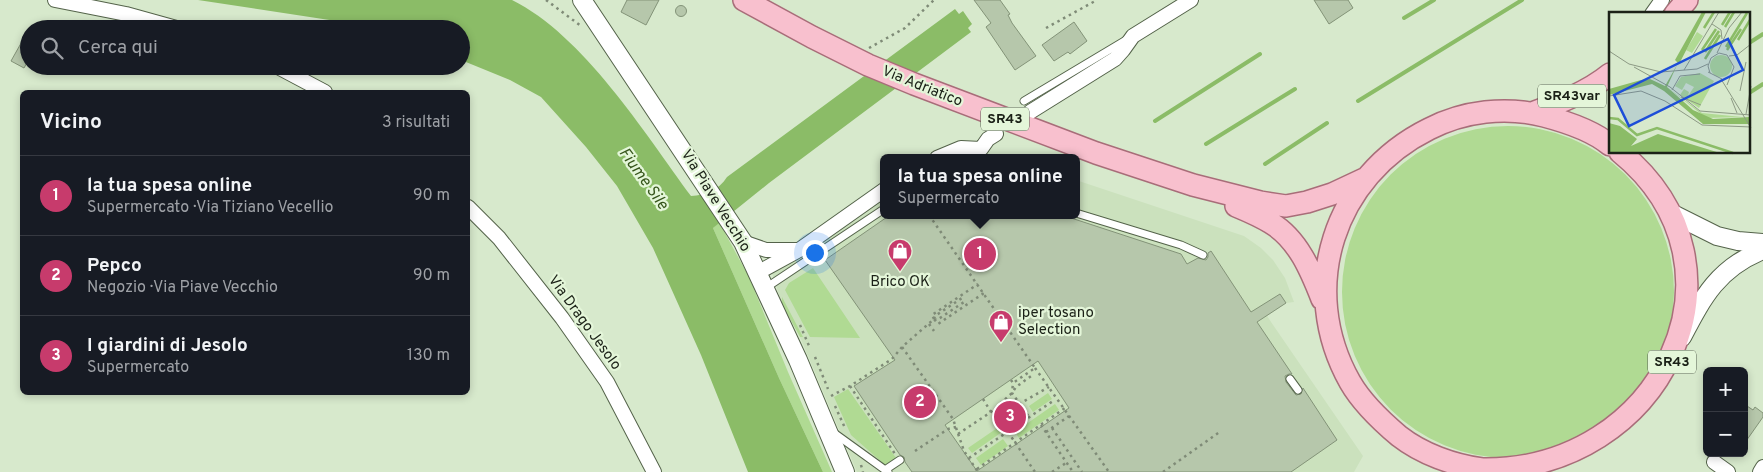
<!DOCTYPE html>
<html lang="it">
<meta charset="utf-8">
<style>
body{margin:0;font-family:Overpass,sans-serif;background:#20242c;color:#f1f3f6}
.controls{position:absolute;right:15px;bottom:15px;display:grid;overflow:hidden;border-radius:8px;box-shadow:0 2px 8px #0003}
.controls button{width:45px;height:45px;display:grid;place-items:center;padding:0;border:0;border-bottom:1px solid #363941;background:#171b24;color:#f1f3f6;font:25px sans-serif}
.you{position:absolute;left:814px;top:252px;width:18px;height:18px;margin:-12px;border:4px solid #fff;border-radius:50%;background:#1a73e8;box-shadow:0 0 0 8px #1a73e833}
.badge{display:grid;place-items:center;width:32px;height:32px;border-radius:50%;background:#c73b6c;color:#fff;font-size:16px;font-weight:700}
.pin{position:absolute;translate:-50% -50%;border:2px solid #fff;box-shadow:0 1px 5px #0006}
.popup{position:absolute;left:880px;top:154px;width:200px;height:65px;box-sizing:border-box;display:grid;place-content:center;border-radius:8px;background:#171b24;filter:drop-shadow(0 1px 4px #0005);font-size:16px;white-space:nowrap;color:#9ea1a6}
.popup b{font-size:19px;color:#f1f3f6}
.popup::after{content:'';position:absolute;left:50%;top:100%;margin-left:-10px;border:10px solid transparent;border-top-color:#171b24}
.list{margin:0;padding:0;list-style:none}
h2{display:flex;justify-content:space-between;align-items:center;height:65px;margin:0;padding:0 20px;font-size:21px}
h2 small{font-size:16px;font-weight:400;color:#9ea1a6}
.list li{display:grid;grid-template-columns:32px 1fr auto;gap:15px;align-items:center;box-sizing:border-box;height:80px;padding:0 20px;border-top:1px solid #363941}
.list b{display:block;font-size:19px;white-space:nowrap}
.list p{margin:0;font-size:16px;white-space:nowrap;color:#9ea1a6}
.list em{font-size:16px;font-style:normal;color:#9ea1a6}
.icon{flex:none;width:28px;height:28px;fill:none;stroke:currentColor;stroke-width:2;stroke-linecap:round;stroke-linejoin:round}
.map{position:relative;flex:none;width:1763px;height:472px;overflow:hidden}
.search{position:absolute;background:#171b24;box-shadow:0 2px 8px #0003;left:20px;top:20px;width:450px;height:55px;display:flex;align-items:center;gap:12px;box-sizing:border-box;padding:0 18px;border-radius:28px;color:#9ea1a6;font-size:19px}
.panel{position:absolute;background:#171b24;box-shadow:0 2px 8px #0003;left:20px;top:90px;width:450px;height:305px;border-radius:8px}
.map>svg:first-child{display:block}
</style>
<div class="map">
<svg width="1763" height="472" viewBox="0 0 1763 472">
<rect width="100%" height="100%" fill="#d7e9cc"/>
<path fill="#cbe1bd" d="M1076 180 1244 236 1261 248 1273 260 1285 278 1294 302 1286 303 1267 316 1363 456 1354 472H857L800 337 782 304 772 273 884 198V215H1076Z"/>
<path fill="#b0da93" d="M1342 292a166 166 0 1 1 332 0a166 166 0 1 1-332 0Z
M719 222 749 277 788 372 832 472H823L779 378 713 228Z
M813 268 860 338 810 337 785 290 789 283Z
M782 297 803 337H800L782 304Z
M848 389 896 458 885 465 851 435 834 397Z
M1048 393 1052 399 1033 412 1029 406Z
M1055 404 1059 410 1019 438 1015 432Z
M1019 413 1022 418 972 453 968 448Z
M1003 439 1008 446 981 465 976 458Z"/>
<path fill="#8bbc67" d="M198 0H512C583 35 644 132 691 196 706 195 719 190 727 177L955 9 959 14 963 11 972 24 968 28 971 32 769 183 713 228 779 378 823 472H748L701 355 653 248 617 186 586 147 541 97 510 80 461 60V29H362L336 21Z"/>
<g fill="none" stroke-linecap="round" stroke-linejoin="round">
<path stroke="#8bbc67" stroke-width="4" d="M1404 18 1434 0
M1749 43 1763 34
M1749 93 1763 84
M1358 101 1522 0
M1155 121 1260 54
M1206 144 1295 89
M1265 164 1327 123"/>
</g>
<path fill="#b6c7ab" stroke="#839378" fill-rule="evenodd" d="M627 0H659L646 25 621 12Z
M974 0H1000L1010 14 1008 15 1012 23 1036 56 1015 70 986 27 991 23Z
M1314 0H1348L1353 8 1329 24Z
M675.5 11a5.5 5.5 0 1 1 11 0a5.5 5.5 0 1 1-11 0Z
M1074 22 1087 41 1070 54 1068 52 1054 61 1042 45Z
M29 29V59L24 68 11 61Z
M890 215H1062L1181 254 1187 264 1198 258 1206 260 1208 257V253L1211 251 1251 312 1280 294 1286 303 1257 322 1292 374H1289L1285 376 1286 382 1296 395 1301 394 1303 388 1337 440 1291 472H912L905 462 904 457 900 455 854 386 895 360 825 260ZM1038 361 1069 408 977 471 945 425Z
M1744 404 1753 410 1755 407 1763 413V417L1744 444Z"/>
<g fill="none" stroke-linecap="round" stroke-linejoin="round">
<defs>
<path id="service" d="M1024 101 1126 40
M1076 213 1181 245 1203 255
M764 289 884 209
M1290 379 1298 390
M834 433 888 472
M885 470 900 460"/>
<path id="minor" d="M55 0 126 14 180 29
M1652 14 1662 0
M276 66 325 92
M1030 112 1115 59 1123 50 1133 36 1191 0
M937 158 961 148 981 149 988 139 996 134
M468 207 499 238 562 318 607 382 654 472
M743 242 766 250H799L757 273
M799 250 884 190
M1714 462 1728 472
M1760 472 1763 467"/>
<path id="tertiary" d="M582 0 743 242 798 360 845 472
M1669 212 1717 236 1738 241 1763 243
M1682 337C1703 297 1718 268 1763 250"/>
<path id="primary" d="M744 0 812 37 868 65 914 84 1096 153 1193 185 1260 202 1286 206 1307 202 1332 194 1364 179
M1675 14 1687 0
M1532 113C1559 103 1588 92 1610 74
M1610 145C1592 130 1567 122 1544 116 1506 106 1464 111 1429 129 1334 176 1297 288 1350 382 1362 403 1380 420 1399 436 1422 454 1453 465 1482 469 1661 472 1761 267 1620 152
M1236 206C1248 211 1260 216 1271 223 1298 239 1311 271 1322 299"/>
</defs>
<use href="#service" stroke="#54634a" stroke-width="9"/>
<use href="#minor" stroke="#54634a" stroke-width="16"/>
<use href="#tertiary" stroke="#54634a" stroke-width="20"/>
<use href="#primary" stroke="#a86d79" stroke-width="24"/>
<path stroke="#7f8b77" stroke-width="2.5" stroke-dasharray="2.5 4" stroke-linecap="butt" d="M546 0 581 26
M1046 28 1097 0
M869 48 905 28 934 0
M929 215 1035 368 1013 383
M934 319 932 315 978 284
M934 319 935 316 962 298
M934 319 937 320 964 302
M929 324 934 331
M800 325 810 348
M902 347 953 419 964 451 978 472
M815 357 828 389
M1035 368 1109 472
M1011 380 1013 383 1012 393 1029 417
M850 386 895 454
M831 396 850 386 892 359 902 347 934 319 938 324 984 293
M983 399 991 412
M1019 404 1049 387
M835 406 845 428
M1041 425 1073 472
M1052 428 1082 472
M1008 432 1035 472
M1046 432 1069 416
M958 434 991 412 1012 393 1016 387 1034 374
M915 451 948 429 956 427
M969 458 1053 401
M861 465 863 472
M977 469 1065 408
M1052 472 1066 463
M1163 472 1221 431"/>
<use href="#service" stroke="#fff" stroke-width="7"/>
<use href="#minor" stroke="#fff" stroke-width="14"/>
<use href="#tertiary" stroke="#fff" stroke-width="18"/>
<use href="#primary" stroke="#f8c0ce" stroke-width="21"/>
</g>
<defs>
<symbol id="shop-pin" viewBox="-11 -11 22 30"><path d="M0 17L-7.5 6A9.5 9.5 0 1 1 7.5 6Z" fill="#c73b6c" stroke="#e4f6d9"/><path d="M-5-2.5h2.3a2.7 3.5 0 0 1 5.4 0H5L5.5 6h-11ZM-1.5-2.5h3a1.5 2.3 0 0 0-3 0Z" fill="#fff"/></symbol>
</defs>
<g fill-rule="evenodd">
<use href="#shop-pin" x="886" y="237" width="28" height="38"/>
<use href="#shop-pin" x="987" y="308" width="28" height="38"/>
</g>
<g text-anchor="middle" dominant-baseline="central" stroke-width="4.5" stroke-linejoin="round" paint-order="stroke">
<g fill="#e4f6d9" stroke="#576151" stroke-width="1">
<rect x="1538" y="84.5" width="68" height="23" rx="4"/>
<rect x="981" y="107.5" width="48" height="23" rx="4"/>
<rect x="1648" y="350.5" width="48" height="23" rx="4"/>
</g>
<g font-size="14" font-weight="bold" fill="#1b2117">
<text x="1572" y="96">SR43var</text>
<text x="1005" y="119">SR43</text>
<text x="1672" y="362">SR43</text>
</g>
<g font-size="15" fill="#1b2117" stroke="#e4f6d9">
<text transform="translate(922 87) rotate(22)">Via Adriatico</text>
<text transform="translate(715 201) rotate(58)">Via Piave Vecchio</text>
<text transform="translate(584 323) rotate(54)">Via Drago Jesolo</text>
</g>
<g font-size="15" fill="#1b2117" stroke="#e4f6d9">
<text x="900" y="282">Brico OK</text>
<text x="1018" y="313" text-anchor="start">iper tosano<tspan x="1018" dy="17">Selection</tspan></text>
</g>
<g font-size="16" font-style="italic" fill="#36551b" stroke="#e4f6d9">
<text transform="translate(643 179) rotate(54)">Fiume Sile</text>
</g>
</g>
<g transform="translate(1609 12)">
<rect width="141" height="141" fill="#d7e9cc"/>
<path d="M88 20 94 24 83 41 77 38ZM101 54a11 11 0 1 1 22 0a11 11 0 1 1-22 0ZM91 61 105 69 90 96 71 83 75 77 80 80 79 84 85 75 77 71 73 78 66 74 72 65ZM58 75 93 101 133 105 97 106Z" fill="#b0da93"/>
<path d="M93 0H97L70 52 66 48ZM68 53 58 75 84 98 104 107 141 105V112H94L55 79 43 72 0 83V77L32 68 41 67 56 74ZM0 111 11 114 28 127 22 134 49 122 111 141H0Z" fill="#8bbc67"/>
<path fill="none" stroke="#8bbc67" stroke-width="2.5" d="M113 13 121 0M116 15 125 0M95 16 105 0M129 28 141 8M117 35 138 1M93 38 107 17M118 38 132 17M96 40 110 19M96 47 111 23M0 106 9 107 28 123 48 116 124 141"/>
<path fill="none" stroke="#8c9984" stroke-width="1" d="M103 12 112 18 113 27M0 39 20 52 52 60 88 57 99 52M108 41 120 16 133 0M120 44 128 43 142 32M25 55 61 75 91 99 142 103M75 58 110 0M99 60 113 67M101 61 99 54 102 46 110 41 118 43 125 55 118 73M112 67 142 116M63 78 71 64 91 62M131 79 137 50M0 84 32 79 56 89 93 113 142 115M72 85 92 93M122 86 128 101M137 102 142 74"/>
<path fill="#1d4ed8" fill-opacity="0.15" stroke="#1d4ed8" stroke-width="2.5" d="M119 27 134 58 20 114 5 83Z"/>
<rect width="141" height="141" fill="none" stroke="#1b2117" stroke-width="2.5"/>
</g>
</svg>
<div class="controls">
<button>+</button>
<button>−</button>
</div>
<div class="you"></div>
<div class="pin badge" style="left:980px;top:254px">1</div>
<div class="popup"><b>la tua spesa online</b>Supermercato</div>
<div class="pin badge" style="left:920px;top:402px">2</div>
<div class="pin badge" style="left:1010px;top:417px">3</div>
<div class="search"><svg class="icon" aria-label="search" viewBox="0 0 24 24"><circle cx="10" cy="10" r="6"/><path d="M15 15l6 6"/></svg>Cerca qui</div>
<section class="panel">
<h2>Vicino<small>3 risultati</small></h2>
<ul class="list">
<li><span class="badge">1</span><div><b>la tua spesa online</b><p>Supermercato · Via Tiziano Vecellio</p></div><em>90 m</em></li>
<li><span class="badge">2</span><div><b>Pepco</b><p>Negozio · Via Piave Vecchio</p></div><em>90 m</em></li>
<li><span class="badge">3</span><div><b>I giardini di Jesolo</b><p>Supermercato</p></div><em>130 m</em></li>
</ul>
</section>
</div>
